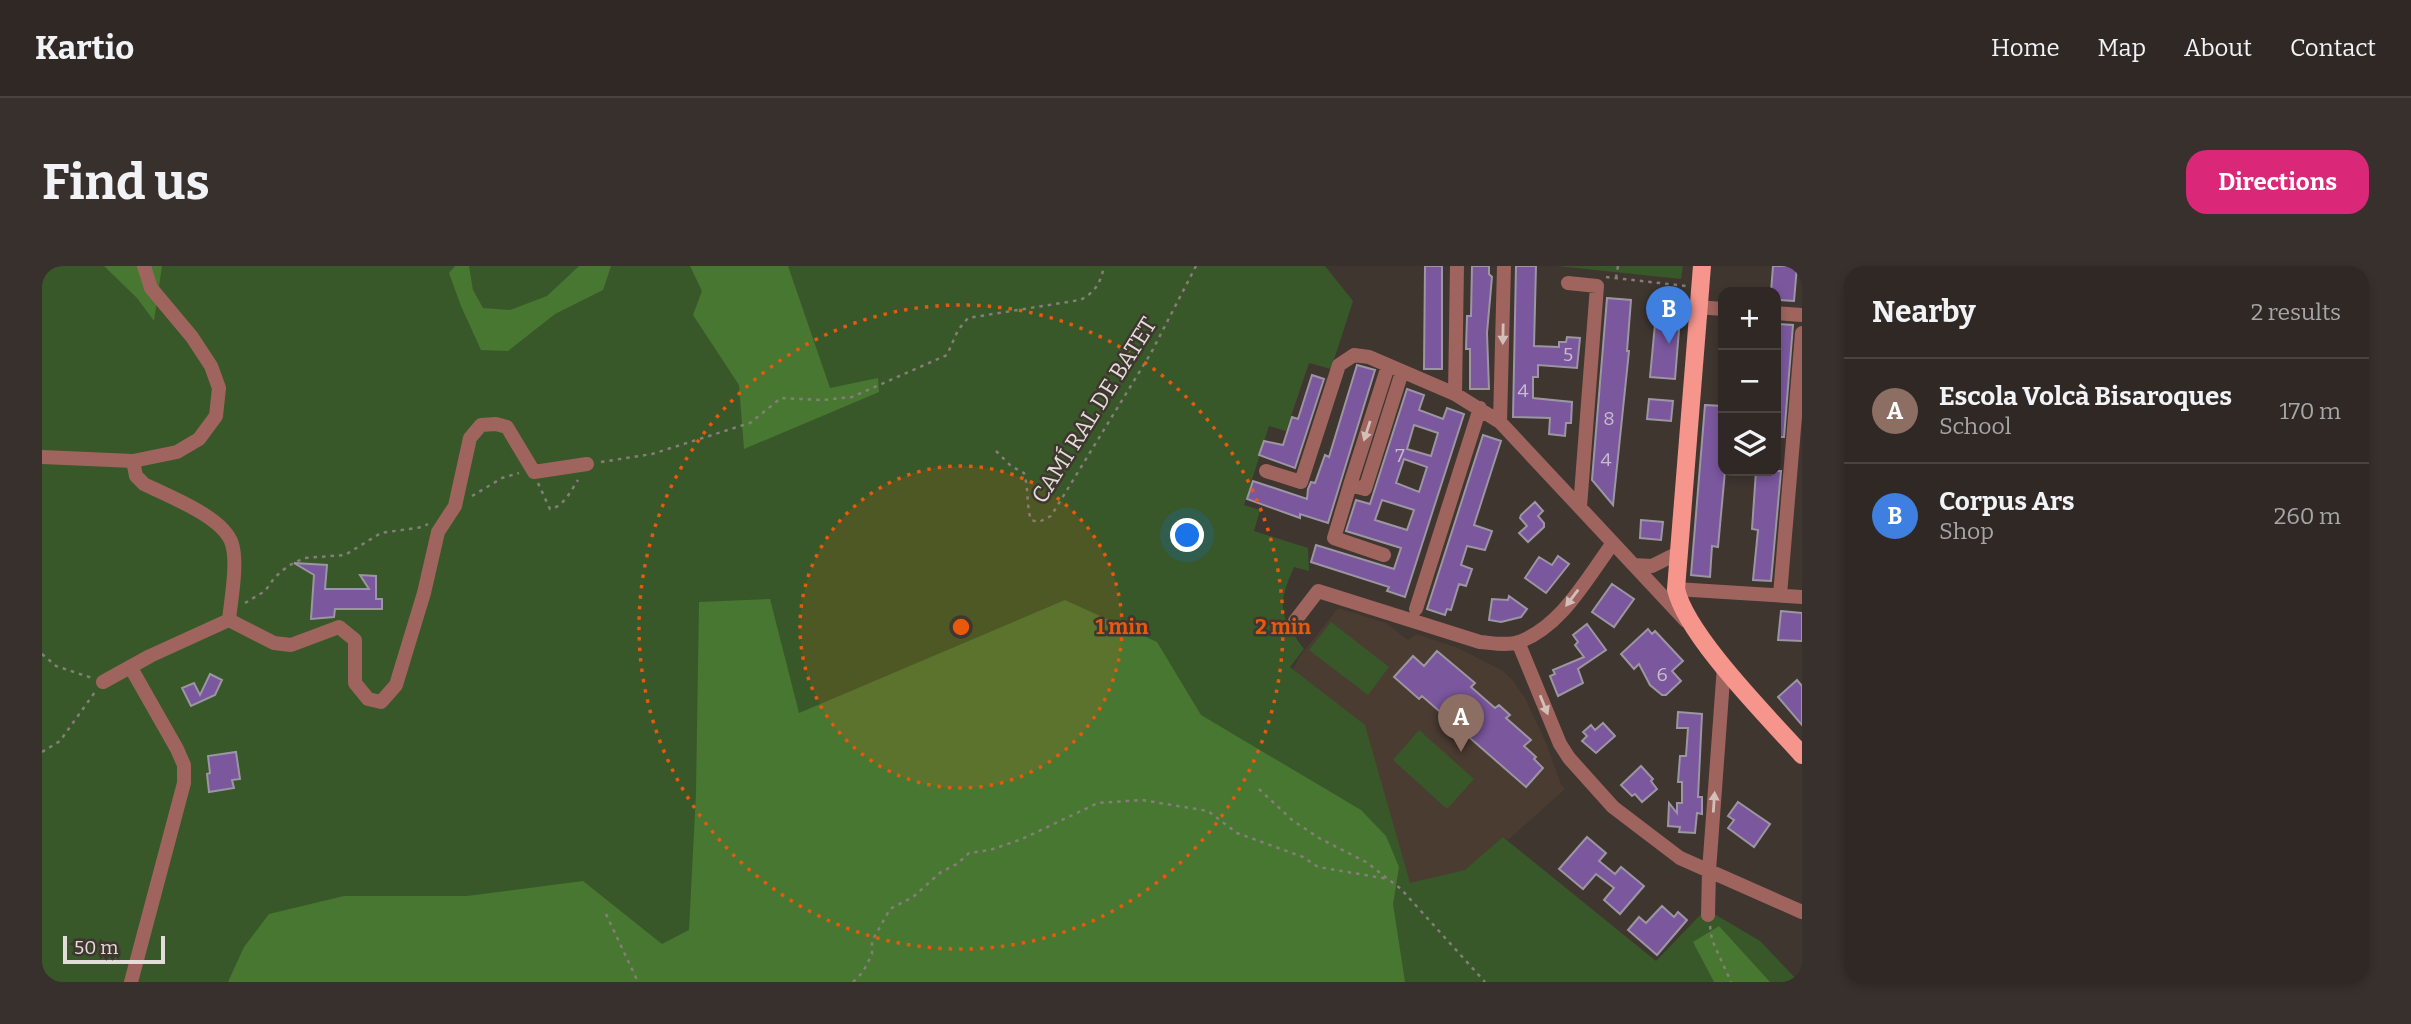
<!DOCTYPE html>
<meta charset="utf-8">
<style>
body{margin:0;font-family:Bitter,serif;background:#37302c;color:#f1f3f6}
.controls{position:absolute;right:21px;top:21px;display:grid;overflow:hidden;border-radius:14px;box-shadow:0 4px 10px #0003}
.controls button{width:63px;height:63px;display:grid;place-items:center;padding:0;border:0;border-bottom:2px solid #4a4441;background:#2f2824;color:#f1f3f6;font:35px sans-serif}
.scale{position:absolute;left:21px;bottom:18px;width:102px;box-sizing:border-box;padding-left:7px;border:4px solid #e3ddd9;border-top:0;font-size:19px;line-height:24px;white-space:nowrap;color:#e3ddd9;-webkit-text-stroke:5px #3f3630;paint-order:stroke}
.you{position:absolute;left:1146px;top:270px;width:24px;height:24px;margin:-18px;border:5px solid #fff;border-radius:50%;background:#1a73e8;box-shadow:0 0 0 10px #1a73e833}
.badge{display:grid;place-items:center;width:46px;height:46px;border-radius:50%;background:#db2777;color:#fff;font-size:23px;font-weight:700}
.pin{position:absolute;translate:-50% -58px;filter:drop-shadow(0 2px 4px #0008)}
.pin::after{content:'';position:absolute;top:37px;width:24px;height:21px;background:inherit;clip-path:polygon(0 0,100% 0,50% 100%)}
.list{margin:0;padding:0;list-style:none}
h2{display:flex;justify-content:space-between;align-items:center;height:91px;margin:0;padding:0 28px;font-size:30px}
h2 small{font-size:23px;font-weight:400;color:#a7a6a6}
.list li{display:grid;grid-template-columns:46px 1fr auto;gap:21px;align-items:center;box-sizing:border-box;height:105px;padding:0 28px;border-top:2px solid #4a4441}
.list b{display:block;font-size:26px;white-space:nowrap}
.list p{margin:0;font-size:23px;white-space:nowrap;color:#a7a6a6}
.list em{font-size:23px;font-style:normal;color:#a7a6a6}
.icon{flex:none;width:38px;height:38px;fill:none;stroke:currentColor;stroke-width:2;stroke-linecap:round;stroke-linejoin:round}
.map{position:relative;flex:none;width:1760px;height:716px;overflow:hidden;border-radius:21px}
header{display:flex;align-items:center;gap:42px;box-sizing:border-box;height:98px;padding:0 35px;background:#2f2824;border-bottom:2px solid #4a4441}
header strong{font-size:33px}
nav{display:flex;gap:38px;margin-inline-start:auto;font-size:24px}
.intro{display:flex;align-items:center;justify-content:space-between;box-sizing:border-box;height:168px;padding:0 42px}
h1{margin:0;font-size:49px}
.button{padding:18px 32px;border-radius:21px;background:#db2777;color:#fff;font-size:24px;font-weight:700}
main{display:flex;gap:42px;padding:0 42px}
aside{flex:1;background:#2f2824;border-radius:21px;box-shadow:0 4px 10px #0003}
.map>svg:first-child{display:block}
</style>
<header>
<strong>Kartio</strong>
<nav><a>Home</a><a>Map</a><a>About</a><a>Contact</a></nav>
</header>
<div class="intro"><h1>Find us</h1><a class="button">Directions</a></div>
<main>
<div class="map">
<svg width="1760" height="716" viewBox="0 0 1760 716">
<rect width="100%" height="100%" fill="#3f3630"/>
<path fill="#4b3c32" d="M1296 342 1344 357 1366 374 1374 368 1416 382 1461 405 1471 415 1483 432 1504 477 1519 518 1523 523 1466 574 1463 571 1425 605 1370 627 1270 421 1251 403 1258 390Z"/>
<path fill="#385829" d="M0 0H1283L1311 35 1289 103 1267 97 1244 165 1227 160 1202 239 1218 244 1212 265 1266 282 1267 305 1252 301C1235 340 1237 349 1262 383L1248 401 1323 459 1368 617 1423 604 1461 571 1614 695 1664 643 1718 675 1757 716H0Z
M1515 0H1641L1639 13Z
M1289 356 1347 401 1326 429 1267 384Z
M1377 464 1432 513 1405 543 1351 494Z"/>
<path fill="#487731" d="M62 0H120L112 55 95 32Z
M413 0H427L431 24 441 42 468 44 505 30 537 0H569L561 24 513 48 466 85 439 84 419 40 407 7Z
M648 0H746L788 122 836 112 837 126 702 183 697 119 651 49 660 25Z
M728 333 757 447 1023 334 1115 376 1159 449 1319 544 1344 570 1357 601 1351 638 1363 716H186L202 681 227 648 302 630H425L541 615 620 678 647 664 654 527 657 336Z
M1677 660 1728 716H1672L1651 676Z"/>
<path fill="#7b579e" stroke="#9b96a1" stroke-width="2" fill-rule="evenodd" d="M1383 0H1400V103H1382Z
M1430 0H1447V8L1450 11 1445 67 1447 123H1428V83H1424L1425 50H1429Z
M1474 0H1494L1492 80 1517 81V76H1524L1525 71 1538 72 1535 102 1496 99V111H1491V132L1530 136 1529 157H1524L1523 170 1507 168 1508 152 1471 151Z
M1731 0H1755L1752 35 1734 34V26H1729Z
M1565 32 1589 34 1585 85H1587L1571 239 1550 214Z
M1615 37 1639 39 1633 113 1608 111Z
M1734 58 1751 59 1742 171H1734Z
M1315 99 1333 104 1286 257 1258 248V252L1205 233 1211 215 1265 233 1266 223 1269 216 1273 217 1283 189 1287 191Z
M1270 109 1282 113 1253 202 1217 189 1222 175 1241 179 1250 151 1256 153Z
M1365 123 1382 129 1377 144 1401 153 1405 142 1422 148 1363 331 1345 325 1347 321 1269 296 1274 279 1352 303 1359 282 1304 265 1314 234 1328 238ZM1372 159 1396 167 1389 190 1365 183ZM1362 193 1385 201 1377 226 1354 217ZM1340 234 1372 244 1365 264 1333 254Z
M1607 133 1631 135 1629 155 1605 153Z
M1663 139 1681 140V205H1683L1676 281 1670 280 1668 311 1649 309Z
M1441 169 1459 175 1432 259 1450 265 1443 284 1425 280 1419 299 1430 303 1424 320 1417 318 1409 344 1405 343 1403 349 1385 343Z
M1714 205H1739L1729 315 1711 314 1716 264 1710 263Z
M1493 236 1501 245 1496 250 1502 257V261L1486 276 1477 267 1485 260 1478 252 1479 249Z
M1599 254 1621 256 1619 274 1598 272Z
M1516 290 1527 298 1504 327 1483 312 1497 291 1510 299Z
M252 297 285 299 283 323H327L318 309 334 310V333H340V343H293L292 351 269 353 272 309Z
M1570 318 1592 333 1572 361 1550 346Z
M1467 330 1485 343 1479 351 1459 356 1447 354 1450 333 1466 334Z
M1739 345 1760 347V375L1736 374Z
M1545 358 1564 384 1536 403 1541 417 1516 430 1508 410 1513 408 1511 404 1542 391 1533 379 1536 376 1531 369Z
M1606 363 1610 368 1613 365 1641 395 1630 405 1639 415 1624 429H1620L1608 419 1597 398 1592 403 1579 388Z
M1395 385 1433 417 1429 421 1453 442 1457 439 1468 449 1464 452 1489 474 1482 480 1494 491 1492 493 1501 502 1484 521 1380 430 1377 433 1352 411 1371 390 1382 400Z
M168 408 180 414 173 429 149 440 140 422 152 417 158 429Z
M1755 414 1760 420V459L1736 431Z
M1636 446 1660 448 1656 531H1660V548L1655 547 1653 567 1637 566 1638 561 1626 560 1627 537 1635 547V537H1640V516H1636L1638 490H1644L1646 462H1635Z
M1561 457 1573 470 1554 487 1540 475 1545 470 1541 466 1549 459 1553 464Z
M194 486 198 513 190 514 192 522 167 526 165 508 168 507 166 490Z
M1599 500 1611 513 1609 515 1615 523 1600 536 1593 528 1590 530 1579 519Z
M1696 536 1728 558 1712 581 1686 562 1692 554 1686 550Z
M1545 571 1564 587 1557 595 1573 608 1579 601 1602 620 1578 648 1562 634 1572 622 1554 608 1541 623 1517 603Z
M1620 640 1632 651 1636 646 1645 654 1615 689 1586 664 1597 651 1604 657Z"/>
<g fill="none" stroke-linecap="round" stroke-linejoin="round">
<path stroke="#857e78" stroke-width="2.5" stroke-dasharray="3.5 5" stroke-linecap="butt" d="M1564 11 1644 20
M1574 12 1576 0
M954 185 969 200 982 207C987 223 984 238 989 254L997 256 1009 250 1109 87 1154 0
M559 196 610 188 708 157 739 132 780 134 810 131 905 89 916 64 926 52 1038 34C1053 27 1059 16 1062 0
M496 217 508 243C522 241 529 224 536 214
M430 230 460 212 477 207
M203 337 223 325 233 311 246 300 262 292 303 289 339 267 380 261 386 258
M0 388 14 400 50 412
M0 486 18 475 53 426
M1217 523 1250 554 1277 572 1324 596 1359 623 1443 716
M564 648 596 716
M1668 660 1670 674 1689 716
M811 716 821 706 830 688V675L848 643 871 631 899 606 915 598 927 587 948 584 980 573 1056 537 1100 534 1166 545 1195 567 1261 591 1276 601 1346 613"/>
<path stroke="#9f645e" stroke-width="14" d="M1526 17 1555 20 1538 241
M1655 41 1681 43
M1734 47 1760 49
M1346 100 1308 219 1323 223 1360 106
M1413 128 1415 0
M1458 156 1462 0
M91 195 94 210 102 218C126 230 182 251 190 278 196 298 189 333 187 354
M1224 205 1259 216 1297 99 1312 89 1327 91 1413 128 1458 156 1644 355
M1308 219 1292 272 1342 289
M1592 299 1610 300 1636 287
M1634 323 1760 331
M1738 329 1760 67
M1374 343 1438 142
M1253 355 1276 325 1438 376C1451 377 1464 380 1477 376 1520 360 1545 312 1571 277
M1476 376 1518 478 1527 492 1571 541 1638 592 1760 646
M61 416 108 390 187 354 232 377 249 379 297 361 313 374V417L326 433 339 436 354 419 382 327 396 266 413 240 428 172 439 159 454 158 465 161 492 206 545 198
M1666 649 1667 605 1682 400
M89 716 142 517V499L135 483 89 402"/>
<path stroke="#9f645e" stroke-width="14" d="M0 191 91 195 135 186 157 173 174 150 177 122 169 100 150 71 109 22 102 0"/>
<path stroke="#f5958c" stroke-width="18" d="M1660 0 1634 323C1644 369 1726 451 1760 489"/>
</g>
<defs><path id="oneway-solid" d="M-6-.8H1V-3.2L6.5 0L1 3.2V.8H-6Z" transform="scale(1.75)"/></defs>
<g fill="#d2bfba">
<use href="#oneway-solid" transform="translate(1461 68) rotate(91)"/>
<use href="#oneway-solid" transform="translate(1325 165) rotate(108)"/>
<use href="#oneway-solid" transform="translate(1530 332) rotate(127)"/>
<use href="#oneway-solid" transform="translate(1502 439) rotate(68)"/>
<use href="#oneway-solid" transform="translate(1672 536) rotate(-86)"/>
</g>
<circle cx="919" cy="361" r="161" fill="#e8590c" fill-opacity=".12"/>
<g fill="none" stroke="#e8590c" stroke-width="3.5" stroke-dasharray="3.5 7">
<circle cx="919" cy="361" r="161"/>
<circle cx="919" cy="361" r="322"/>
</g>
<g text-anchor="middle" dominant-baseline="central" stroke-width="5" stroke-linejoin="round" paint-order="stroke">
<g font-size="19" fill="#c9bcca">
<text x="1526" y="88">5</text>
<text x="1481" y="124">4</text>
<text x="1567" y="152">8</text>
<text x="1358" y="189">7</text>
<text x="1564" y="193">4</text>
<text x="1620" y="408">6</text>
</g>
<g font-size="23" fill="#e3ddd9" stroke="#3f3630">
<text transform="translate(1052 144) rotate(-58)">CAMÍ RAL DE BATET</text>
</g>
</g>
<circle cx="919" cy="361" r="10" fill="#e8590c" stroke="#3f3630" stroke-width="3.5"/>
<g font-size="21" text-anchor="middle" font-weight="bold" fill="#e8590c" stroke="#3f3630" stroke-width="5" stroke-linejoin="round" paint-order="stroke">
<text x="1080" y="368">1 min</text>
<text x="1241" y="368">2 min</text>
</g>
</svg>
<div class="controls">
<button>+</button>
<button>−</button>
<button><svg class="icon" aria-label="layers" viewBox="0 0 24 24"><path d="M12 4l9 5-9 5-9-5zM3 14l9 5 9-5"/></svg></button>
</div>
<div class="scale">50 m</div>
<div class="you"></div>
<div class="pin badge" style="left:1419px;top:486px;background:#8d6e63">A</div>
<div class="pin badge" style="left:1627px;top:78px;background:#3f7fe0">B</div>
</div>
<aside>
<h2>Nearby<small>2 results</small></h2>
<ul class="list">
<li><span class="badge" style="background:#8d6e63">A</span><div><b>Escola Volcà Bisaroques</b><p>School</p></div><em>170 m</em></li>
<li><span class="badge" style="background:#3f7fe0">B</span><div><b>Corpus Ars</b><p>Shop</p></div><em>260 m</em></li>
</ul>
</aside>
</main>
